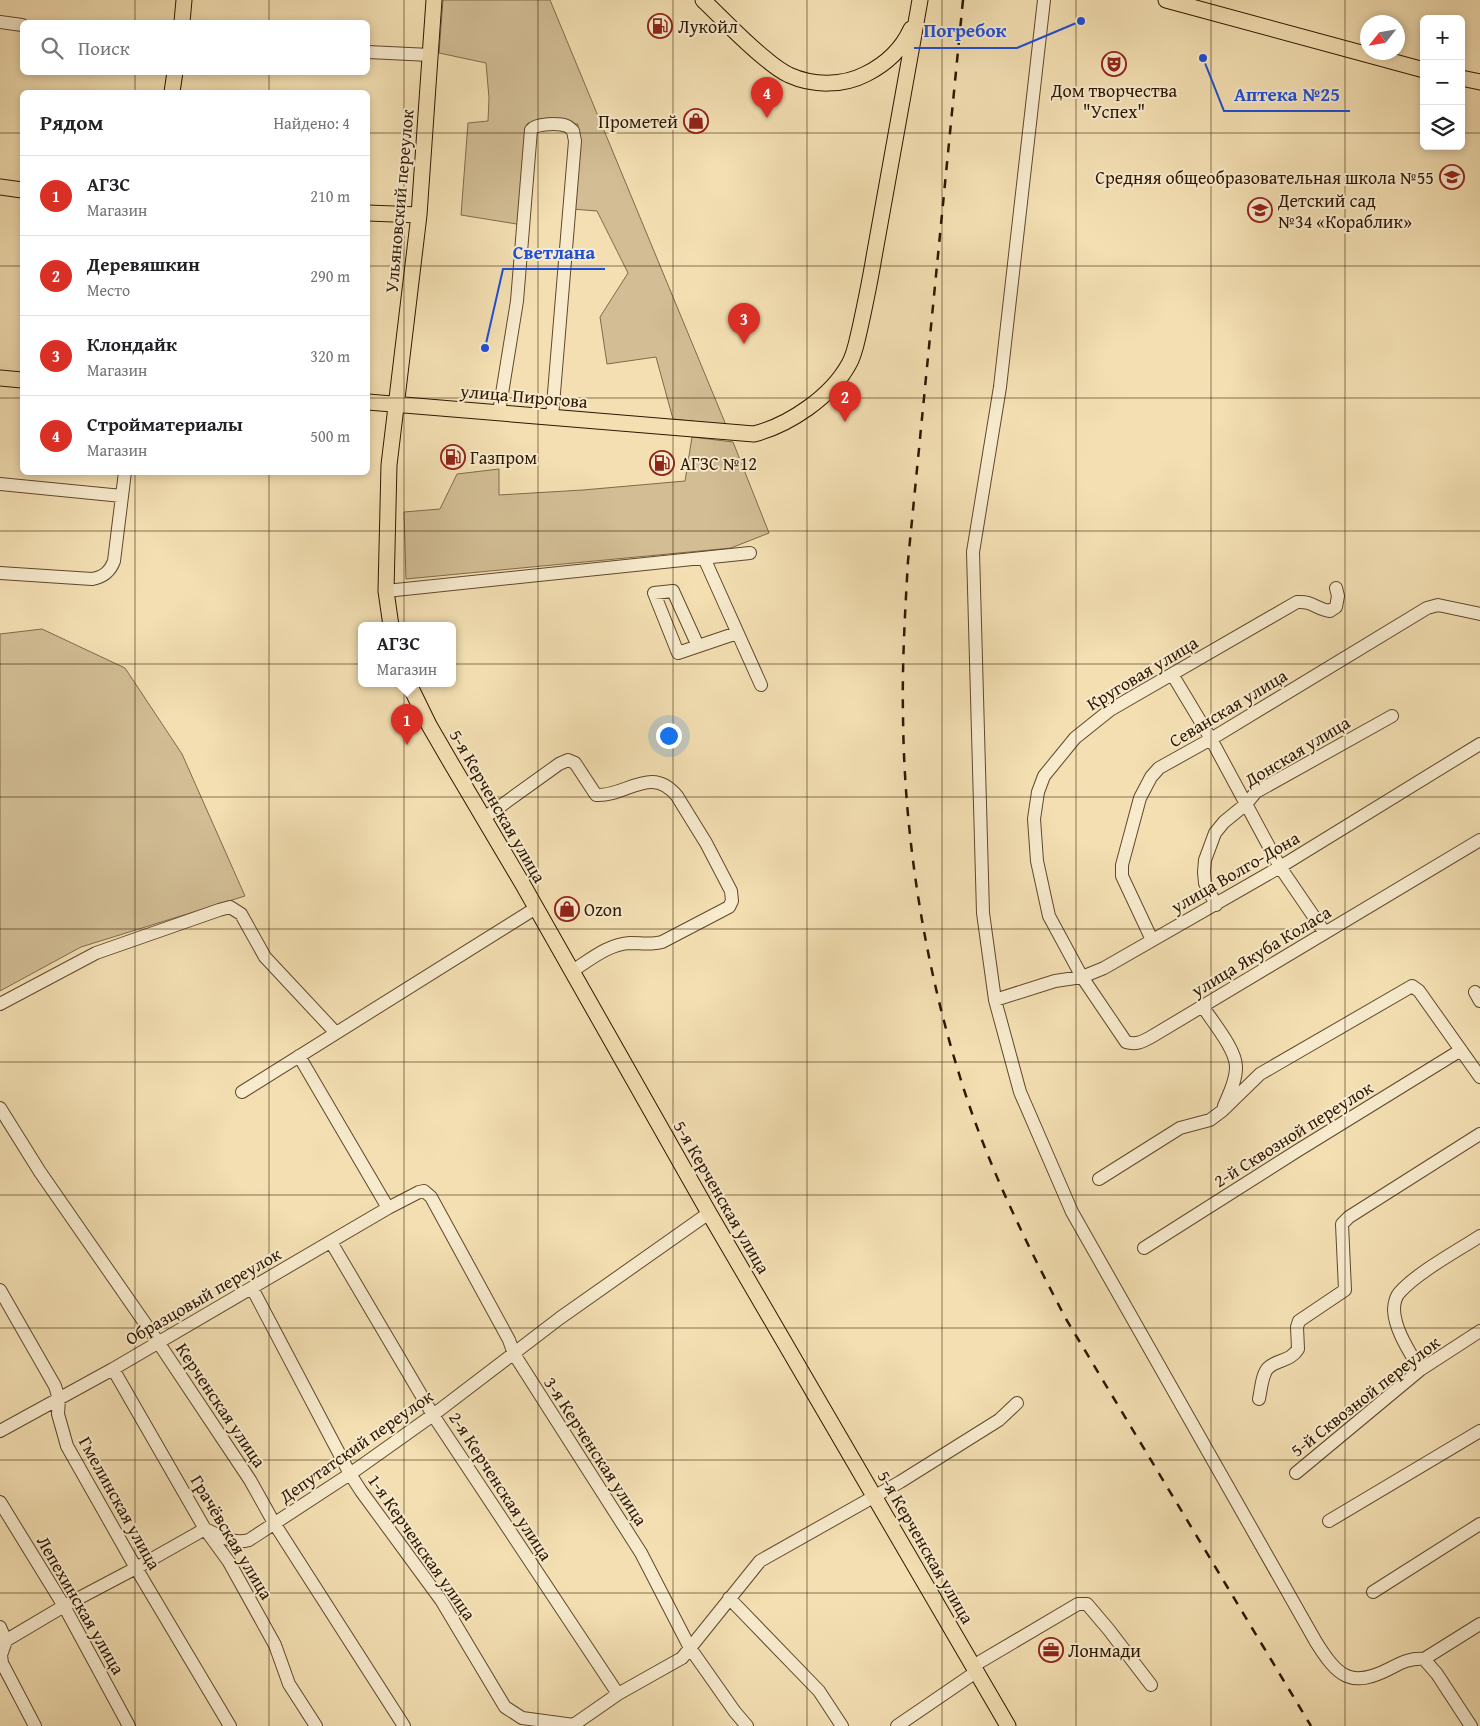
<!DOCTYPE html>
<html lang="ru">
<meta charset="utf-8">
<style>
body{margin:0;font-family:"Gentium Book Plus",serif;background:#f2f2f2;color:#202124}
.controls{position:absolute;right:15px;top:15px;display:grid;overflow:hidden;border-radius:8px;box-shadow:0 2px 8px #0003}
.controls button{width:45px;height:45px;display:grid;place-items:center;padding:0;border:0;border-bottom:1px solid #e0e0e0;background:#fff;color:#202124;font:25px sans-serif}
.compass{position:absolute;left:1360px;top:15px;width:45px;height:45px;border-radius:50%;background:#fff;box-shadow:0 2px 8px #0003;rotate:239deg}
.you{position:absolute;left:668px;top:735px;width:18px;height:18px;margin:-12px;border:4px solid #fff;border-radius:50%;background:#1a73e8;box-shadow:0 0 0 8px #1a73e833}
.badge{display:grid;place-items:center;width:32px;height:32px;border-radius:50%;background:#d93025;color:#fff;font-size:16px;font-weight:700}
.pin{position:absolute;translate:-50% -41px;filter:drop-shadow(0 1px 2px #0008)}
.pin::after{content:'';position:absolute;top:26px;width:18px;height:15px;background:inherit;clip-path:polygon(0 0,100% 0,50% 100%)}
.popup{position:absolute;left:358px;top:622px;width:98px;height:65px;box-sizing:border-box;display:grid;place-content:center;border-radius:8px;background:#fff;filter:drop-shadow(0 1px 4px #0005);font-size:16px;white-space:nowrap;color:#757577}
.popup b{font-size:19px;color:#202124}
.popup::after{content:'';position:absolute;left:50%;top:100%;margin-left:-10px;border:10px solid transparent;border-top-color:#fff}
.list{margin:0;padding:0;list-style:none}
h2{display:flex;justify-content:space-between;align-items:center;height:65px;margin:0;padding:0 20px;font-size:21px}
h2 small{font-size:16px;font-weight:400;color:#757577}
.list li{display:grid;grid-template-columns:32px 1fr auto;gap:15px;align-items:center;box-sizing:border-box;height:80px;padding:0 20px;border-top:1px solid #e0e0e0}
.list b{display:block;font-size:19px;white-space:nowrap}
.list p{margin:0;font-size:16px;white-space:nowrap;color:#757577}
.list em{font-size:16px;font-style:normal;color:#757577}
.icon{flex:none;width:28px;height:28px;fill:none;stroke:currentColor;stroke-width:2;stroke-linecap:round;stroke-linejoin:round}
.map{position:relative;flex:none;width:1480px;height:1726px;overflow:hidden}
.search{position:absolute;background:#fff;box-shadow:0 2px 8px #0003;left:20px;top:20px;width:350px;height:55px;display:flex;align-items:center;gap:12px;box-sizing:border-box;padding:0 18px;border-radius:8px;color:#757577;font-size:19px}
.panel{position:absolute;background:#fff;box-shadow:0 2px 8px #0003;left:20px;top:90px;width:350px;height:385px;border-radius:8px}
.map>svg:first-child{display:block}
</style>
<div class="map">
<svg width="1480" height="1726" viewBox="0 0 1480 1726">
<rect width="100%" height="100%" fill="#f3dfb2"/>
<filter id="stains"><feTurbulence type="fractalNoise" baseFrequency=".004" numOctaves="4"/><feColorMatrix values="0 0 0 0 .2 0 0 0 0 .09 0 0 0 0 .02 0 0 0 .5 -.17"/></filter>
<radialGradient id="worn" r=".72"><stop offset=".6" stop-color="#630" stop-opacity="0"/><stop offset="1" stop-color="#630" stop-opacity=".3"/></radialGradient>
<path fill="#d2bd94" stroke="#806a4a" d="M443 0H550L726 425 673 419 656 357 607 364 600 317 628 273 597 211 572 209 578 124 535 123 529 226 461 215 468 123 488 121 489 98 486 63 439 53Z
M692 437 733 442 769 533 731 548 406 579 404 512 440 509 457 474 499 469V495L583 490 685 481Z
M42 629 125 668 182 754 245 896 81 947 0 991V634Z"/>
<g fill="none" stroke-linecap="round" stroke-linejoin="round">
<defs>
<path id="minor" d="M1044 0 1000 387 973 552 983 913 995 1000 1020 1092 1072 1212 1316 1642C1338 1677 1351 1689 1391 1668 1402 1662 1411 1658 1424 1659L1437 1674 1471 1726
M0 22 22 25
M368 52 430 55
M499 412 517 301 531 130C536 123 559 123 567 126 569 127 571 129 573 131L575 141 552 417
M0 484 122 496
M704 558 761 685
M0 573 92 579C103 577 110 572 114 561L125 472
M1336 588 1338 596 1336 607 1330 611C1315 609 1314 601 1297 602L1110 710 1075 738 1044 776 1038 792 1034 819 1037 861 1049 916 1082 977 1126 1042C1136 1045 1142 1042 1151 1037L1480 840
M386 591 750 553
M698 646 673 591 654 593 678 653 737 633
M1172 674 1211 739 1280 867 1325 933
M484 818 559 764 568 760 575 763 596 795C626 797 651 764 677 796L706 843 731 891 732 901 729 907 662 942C651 945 641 943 630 943 608 944 590 960 572 971
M1216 905 1205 883 1204 872 1205 860 1215 833 1224 822 1246 804 1256 792 1392 716
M1152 940 1122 876V865L1140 798 1151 777 1159 768 1211 739 1427 608 1438 605 1480 614
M1475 992 1480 1001
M995 1000 1055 981 1082 977 1104 968 1280 867 1480 744
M0 1004 96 953 219 910 230 907 241 914 265 957 336 1033
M1203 1007C1213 1022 1237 1051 1236 1068 1236 1081 1229 1094 1224 1106
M299 1056 388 1208
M242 1092 536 908
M0 1108 40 1172 158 1342 250 1480 274 1523 404 1726
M1099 1179 1180 1128 1210 1120 1222 1111 1260 1074 1412 986 1419 991 1480 1077
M331 1242 433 1415 618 1694
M1144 1248 1297 1151 1461 1050
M252 1288 350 1474 361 1491 441 1600 505 1707 522 1718 574 1725
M0 1290 55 1386 59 1399 58 1414 67 1446 136 1568 230 1726
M113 1369 205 1529 229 1562 275 1645 289 1684 316 1726
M1420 1370C1410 1352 1395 1331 1394 1310 1394 1304 1396 1296 1400 1292 1418 1272 1457 1251 1480 1236
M1259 1399C1261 1390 1262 1374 1268 1368 1277 1359 1290 1362 1298 1349L1297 1327 1299 1321 1345 1290 1342 1224 1349 1217 1480 1134
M0 1431 113 1369 388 1208 419 1192 424 1191 431 1197 509 1340 514 1354 641 1553 690 1648 735 1712 747 1726
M1296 1473 1420 1370 1480 1331
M0 1502 64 1606 129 1726
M1329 1521 1480 1431
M1373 1592 1480 1524
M729 1598 819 1691 842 1726
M0 1627 6 1641 1 1655 2 1663 35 1726
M0 1644 64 1606 136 1568 205 1529C219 1535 233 1545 249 1540L350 1474 433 1415 560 1318 709 1213
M1424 1659 1480 1624
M973 1666 1078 1604H1087L1109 1630 1151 1685
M572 1726 618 1694 682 1658 760 1561 900 1482 999 1420 1017 1403
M897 1726 976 1672"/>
<path id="major" d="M703 0C724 20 744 42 767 60 773 65 781 71 789 75 813 86 843 86 866 74 886 64 902 49 911 29
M1166 0 1424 70
M182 22 184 0
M1461 78 1480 82
M172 92 175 72
M0 187 22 190
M368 213 419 215
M0 378 22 380
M368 402 754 434C789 425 831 397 849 364 855 354 857 340 860 328 865 305 870 281 874 257 889 172 905 86 920 0
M391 626 386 591 389 465 419 215 434 0
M409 684 429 725 451 763 522 883 709 1213 1008 1726"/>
</defs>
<use href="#minor" stroke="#5f482c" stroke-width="14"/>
<use href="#major" stroke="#2e1600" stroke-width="17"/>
<use href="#minor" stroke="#f7eacd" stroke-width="12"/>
<use href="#major" stroke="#f3dfb2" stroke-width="15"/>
<path stroke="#2e1600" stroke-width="2.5" stroke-dasharray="9 9" stroke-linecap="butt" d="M963 0 908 561C905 613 902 664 903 715 904 836 924 962 960 1077 986 1162 1025 1241 1066 1319L1311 1726"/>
</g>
<path fill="none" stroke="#2e1600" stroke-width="1" stroke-opacity="0.55" d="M135 0V22M269 0V22M404 0V1726M538 0V1726M673 0V1726M807 0V1726M942 0V1726M1076 0V1726M1211 0V1726M1345 0V1726M135 72V92M269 72V92M0 133H22M368 133H1424M1461 133H1480M0 266H22M368 266H1480M0 398H22M368 398H1480M135 472V1726M269 472V1726M0 531H1480M0 664H1480M0 797H1480M0 929H1480M0 1062H1480M0 1195H1480M0 1328H1480M0 1460H1480M0 1593H1480"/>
<defs>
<symbol id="fuel-ring" viewBox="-11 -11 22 22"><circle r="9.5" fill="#f7eacd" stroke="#8f2418" stroke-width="1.5"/><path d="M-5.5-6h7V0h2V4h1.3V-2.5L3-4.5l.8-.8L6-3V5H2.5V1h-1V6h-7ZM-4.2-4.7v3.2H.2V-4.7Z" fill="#8f2418"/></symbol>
<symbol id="theatre-ring" viewBox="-11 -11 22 22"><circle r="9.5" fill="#f7eacd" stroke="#8f2418" stroke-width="1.5"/><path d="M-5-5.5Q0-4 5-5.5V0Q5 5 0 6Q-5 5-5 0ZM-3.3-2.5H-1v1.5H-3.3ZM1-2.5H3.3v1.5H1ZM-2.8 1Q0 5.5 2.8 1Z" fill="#8f2418"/></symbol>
<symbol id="shop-ring" viewBox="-11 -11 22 22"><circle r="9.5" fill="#f7eacd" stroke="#8f2418" stroke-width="1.5"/><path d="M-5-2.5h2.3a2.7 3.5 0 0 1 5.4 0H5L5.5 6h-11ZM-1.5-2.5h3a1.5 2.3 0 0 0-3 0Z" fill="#8f2418"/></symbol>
<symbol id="school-ring" viewBox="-11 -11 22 22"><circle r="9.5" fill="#f7eacd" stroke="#8f2418" stroke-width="1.5"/><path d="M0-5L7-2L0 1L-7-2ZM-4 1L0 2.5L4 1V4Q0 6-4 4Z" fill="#8f2418"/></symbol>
<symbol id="office-ring" viewBox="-11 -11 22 22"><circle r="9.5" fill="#f7eacd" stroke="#8f2418" stroke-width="1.5"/><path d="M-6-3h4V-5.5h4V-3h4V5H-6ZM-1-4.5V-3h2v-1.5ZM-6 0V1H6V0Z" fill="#8f2418"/></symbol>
</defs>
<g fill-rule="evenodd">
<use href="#fuel-ring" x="646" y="12" width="28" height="28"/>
<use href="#theatre-ring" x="1100" y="50" width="28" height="28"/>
<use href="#shop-ring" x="682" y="107" width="28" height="28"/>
<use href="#school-ring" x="1438" y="163" width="28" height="28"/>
<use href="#school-ring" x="1246" y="196" width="28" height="28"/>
<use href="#fuel-ring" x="439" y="443" width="28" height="28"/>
<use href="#fuel-ring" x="648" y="449" width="28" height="28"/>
<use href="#shop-ring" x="553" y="895" width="28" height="28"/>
<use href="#office-ring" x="1037" y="1636" width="28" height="28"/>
</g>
<g text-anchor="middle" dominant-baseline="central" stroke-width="4" stroke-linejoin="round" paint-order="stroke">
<g font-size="18" fill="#2e1600" stroke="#f7eacd" text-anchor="start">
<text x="678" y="26">Лукойл</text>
<text x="1114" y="90" text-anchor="middle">Дом творчества<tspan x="1114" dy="21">"Успех"</tspan></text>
<text x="678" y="121" text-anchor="end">Прометей</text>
<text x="1434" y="177" text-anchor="end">Средняя общеобразовательная школа №55</text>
<text x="1278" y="200">Детский сад<tspan x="1278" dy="21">№34 «Кораблик»</tspan></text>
<text x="470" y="457">Газпром</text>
<text x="680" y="463">АГЗС №12</text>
<text x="584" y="909">Ozon</text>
<text x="1068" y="1650">Лонмади</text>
</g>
<g font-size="18" fill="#2e1600" stroke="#f7eacd">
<text transform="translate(399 201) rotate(-85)">Ульяновский переулок</text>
<text transform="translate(524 396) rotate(5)">улица Пирогова</text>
<text transform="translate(1142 673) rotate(-31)">Круговая улица</text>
<text transform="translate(1228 708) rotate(-31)">Севанская улица</text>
<text transform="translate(1297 751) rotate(-31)">Донская улица</text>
<text transform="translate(498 806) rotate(60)">5-я Керченская улица</text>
<text transform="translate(1235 872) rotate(-30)">улица Волго-Дона</text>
<text transform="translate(1261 951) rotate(-31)">улица Якуба Коласа</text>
<text transform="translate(1293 1134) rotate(-32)">2-й Сквозной переулок</text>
<text transform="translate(722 1197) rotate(60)">5-я Керченская улица</text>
<text transform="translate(203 1296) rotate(-30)">Образцовый переулок</text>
<text transform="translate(1365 1396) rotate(-38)">5-й Сквозной переулок</text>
<text transform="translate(221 1405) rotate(56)">Керченская улица</text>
<text transform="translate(356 1446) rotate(-35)">Депутатский переулок</text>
<text transform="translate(596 1451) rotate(57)">3-я Керченская улица</text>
<text transform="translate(501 1486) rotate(57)">2-я Керченская улица</text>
<text transform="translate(120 1503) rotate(61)">Гмелинская улица</text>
<text transform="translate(232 1537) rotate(59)">Грачёвская улица</text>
<text transform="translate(422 1547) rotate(55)">1-я Керченская улица</text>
<text transform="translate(926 1547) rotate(60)">5-я Керченская улица</text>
<text transform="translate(81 1605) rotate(60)">Лепехинская улица</text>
</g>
</g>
<path fill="none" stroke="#1d4ed8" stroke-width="2" d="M1081 21L1017 48H914M1203 58L1224 111H1350M485 348L503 269H605"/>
<g fill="#1d4ed8" stroke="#f7eacd" stroke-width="2">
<circle cx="1081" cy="21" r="5"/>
<circle cx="1203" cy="58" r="5"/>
<circle cx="485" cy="348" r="5"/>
</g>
<g font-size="19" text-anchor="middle" font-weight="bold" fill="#1d4ed8" stroke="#f7eacd" stroke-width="4" stroke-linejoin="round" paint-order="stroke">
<text x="965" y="37">Погребок</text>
<text x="1287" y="101">Аптека №25</text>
<text x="554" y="259">Светлана</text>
</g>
<rect width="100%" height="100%" filter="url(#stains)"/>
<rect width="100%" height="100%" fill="url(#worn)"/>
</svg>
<div class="controls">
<button>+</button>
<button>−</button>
<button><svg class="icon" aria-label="layers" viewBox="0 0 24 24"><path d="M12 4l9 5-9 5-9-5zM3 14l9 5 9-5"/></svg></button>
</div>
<svg class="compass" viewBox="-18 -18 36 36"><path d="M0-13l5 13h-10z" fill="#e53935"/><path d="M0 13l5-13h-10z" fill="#757577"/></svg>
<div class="you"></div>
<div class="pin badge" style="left:407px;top:745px">1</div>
<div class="popup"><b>АГЗС</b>Магазин</div>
<div class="pin badge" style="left:845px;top:422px">2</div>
<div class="pin badge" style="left:744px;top:344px">3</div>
<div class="pin badge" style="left:767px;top:118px">4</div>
<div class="search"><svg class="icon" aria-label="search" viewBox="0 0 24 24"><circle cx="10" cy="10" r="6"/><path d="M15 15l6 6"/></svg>Поиск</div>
<section class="panel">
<h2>Рядом<small>Найдено: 4</small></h2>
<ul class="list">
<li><span class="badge">1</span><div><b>АГЗС</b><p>Магазин</p></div><em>210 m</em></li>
<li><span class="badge">2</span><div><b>Деревяшкин</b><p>Место</p></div><em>290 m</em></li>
<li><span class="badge">3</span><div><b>Клондайк</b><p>Магазин</p></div><em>320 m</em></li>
<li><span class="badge">4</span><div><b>Стройматериалы</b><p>Магазин</p></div><em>500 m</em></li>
</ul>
</section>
</div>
